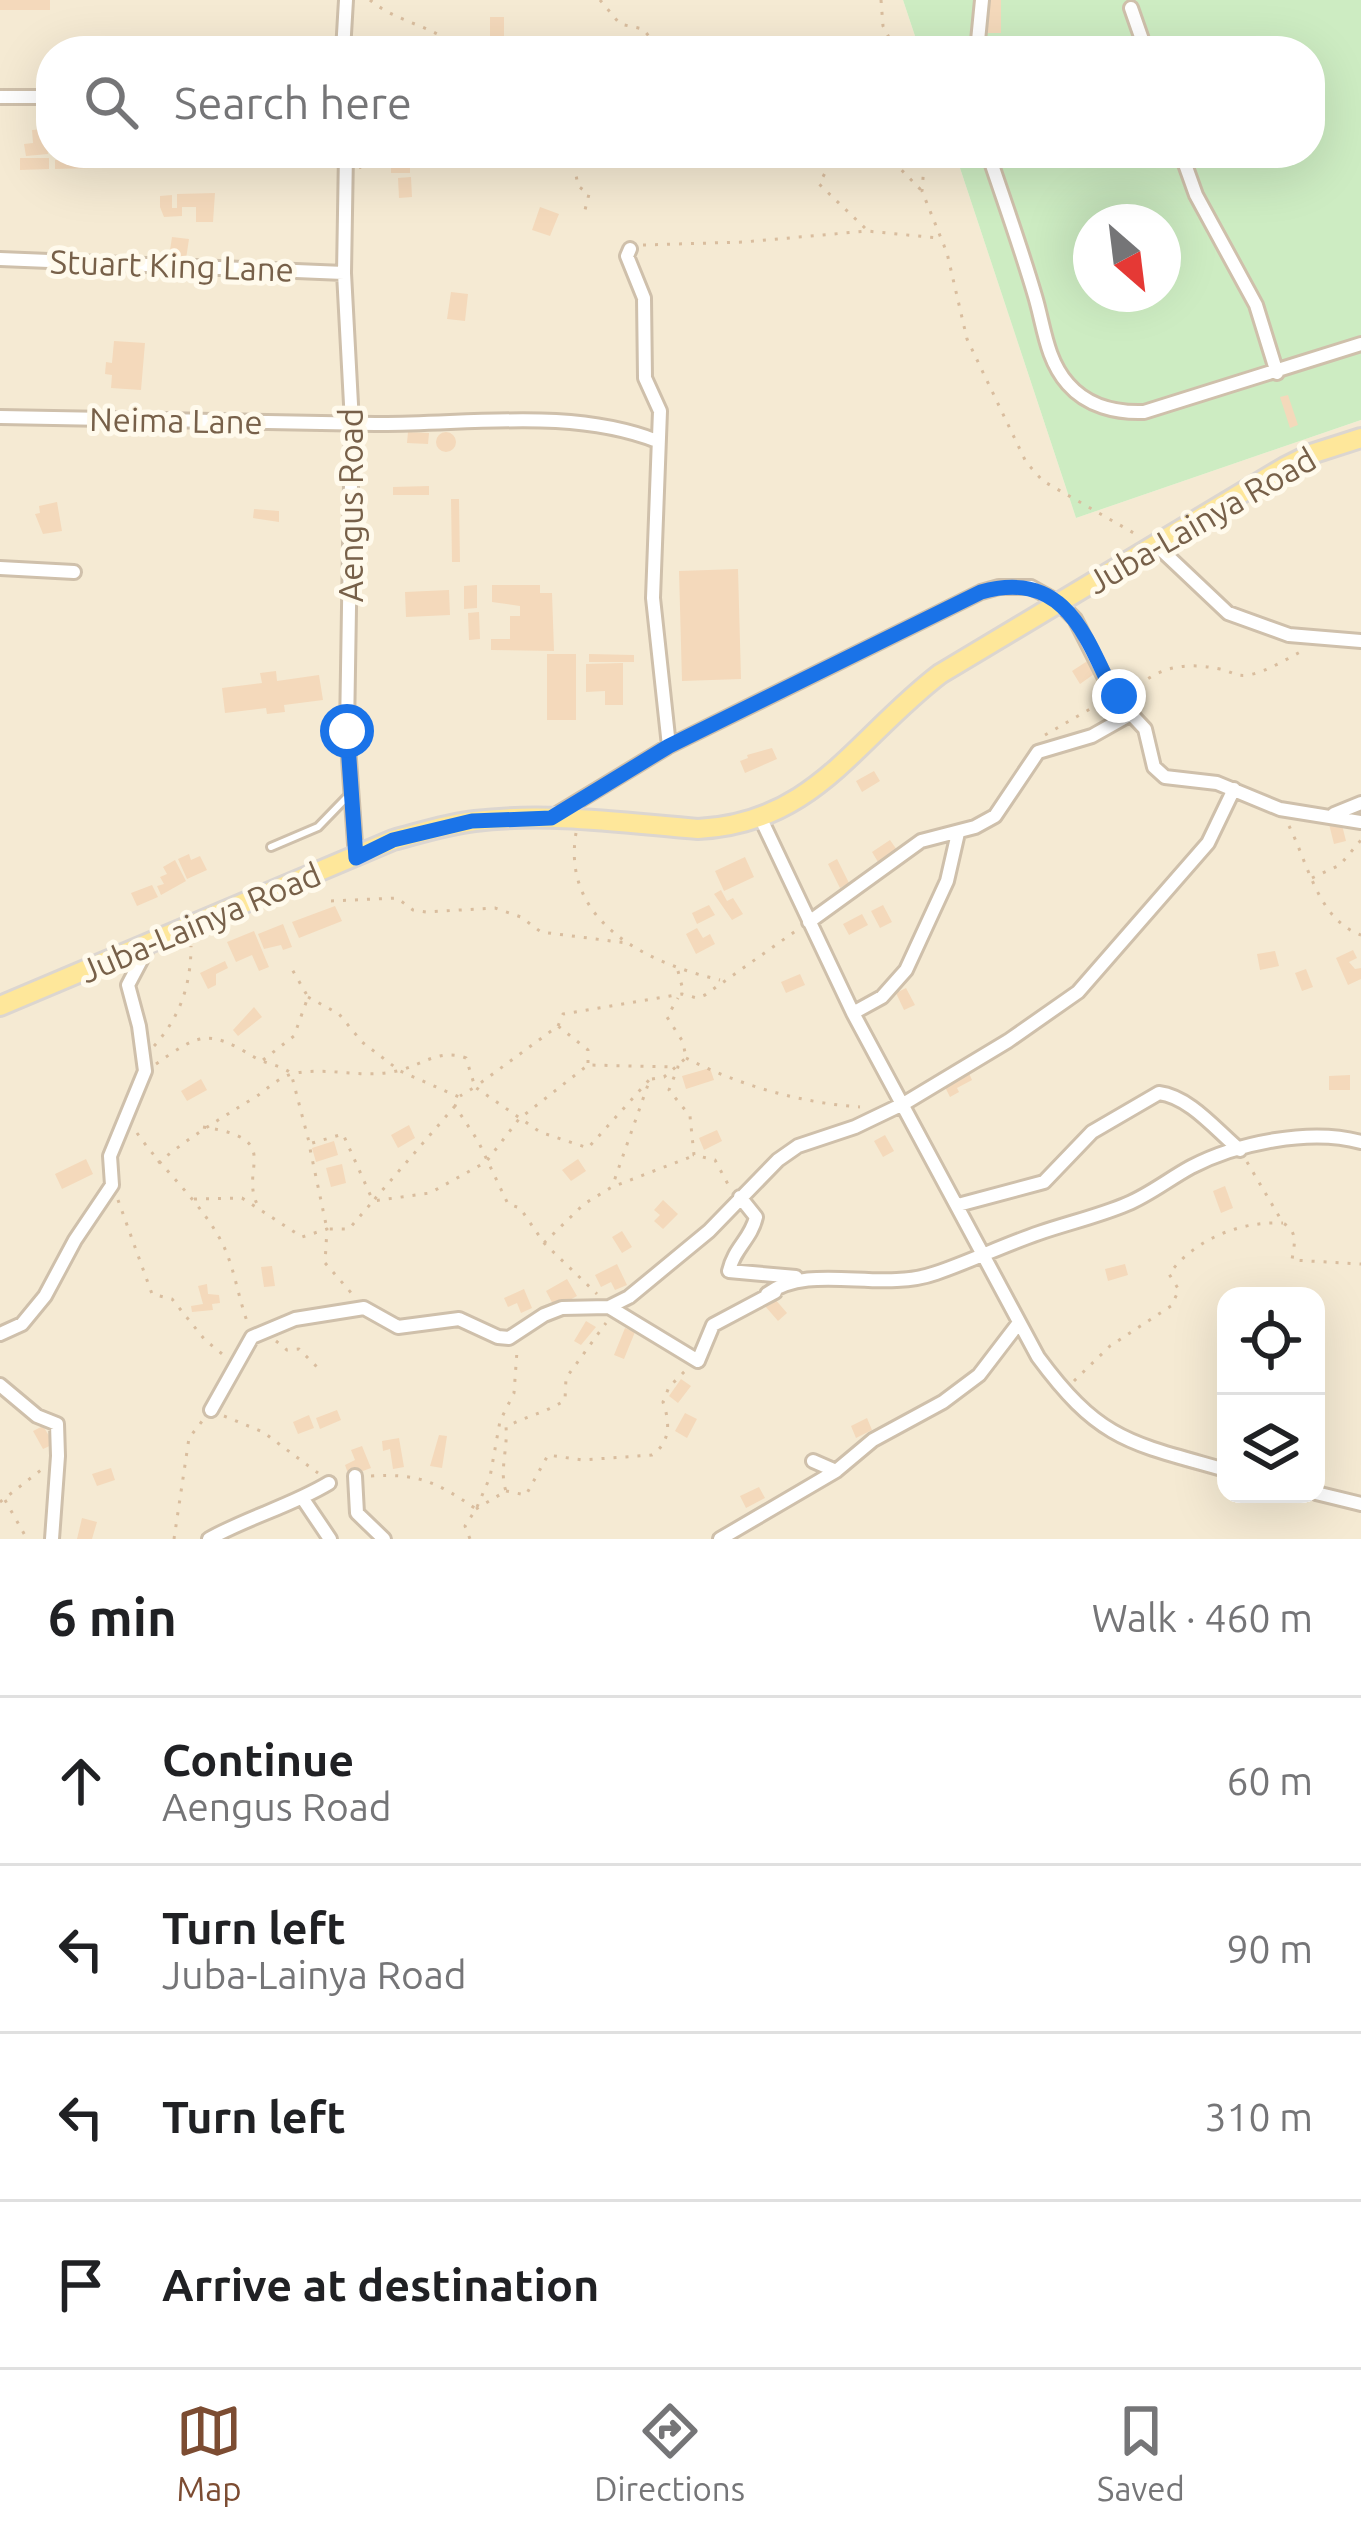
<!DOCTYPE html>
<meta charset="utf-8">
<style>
body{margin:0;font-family:Ubuntu,sans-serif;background:#f6f6f6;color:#202124}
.controls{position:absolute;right:36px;bottom:36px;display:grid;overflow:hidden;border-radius:24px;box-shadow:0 12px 48px #0002}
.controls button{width:108px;height:108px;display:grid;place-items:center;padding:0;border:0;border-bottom:3px solid #e0e0e0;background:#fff;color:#202124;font:60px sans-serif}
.compass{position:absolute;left:1073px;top:204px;width:108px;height:108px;border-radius:50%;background:#fff;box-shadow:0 12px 48px #0002;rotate:152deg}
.stop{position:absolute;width:36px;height:36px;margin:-27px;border:9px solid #1a73e8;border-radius:50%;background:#fff}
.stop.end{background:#1a73e8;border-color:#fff;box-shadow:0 3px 12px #0008}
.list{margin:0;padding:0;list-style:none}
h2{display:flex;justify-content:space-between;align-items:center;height:156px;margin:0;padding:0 48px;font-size:51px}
h2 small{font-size:39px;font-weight:400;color:#757577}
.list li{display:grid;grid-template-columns:78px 1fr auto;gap:36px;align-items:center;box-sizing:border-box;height:168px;padding:0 48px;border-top:3px solid #e0e0e0}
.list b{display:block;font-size:45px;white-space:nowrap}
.list p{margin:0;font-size:39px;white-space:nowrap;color:#757577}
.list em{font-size:39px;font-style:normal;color:#757577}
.icon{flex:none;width:66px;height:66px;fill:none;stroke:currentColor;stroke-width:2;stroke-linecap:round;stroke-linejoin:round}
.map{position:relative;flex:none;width:1361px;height:1539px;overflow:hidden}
.search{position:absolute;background:#fff;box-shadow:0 12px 48px #0002;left:36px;right:36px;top:36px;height:132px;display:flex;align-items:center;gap:30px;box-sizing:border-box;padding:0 42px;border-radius:48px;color:#757577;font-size:45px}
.sheet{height:828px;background:#fff}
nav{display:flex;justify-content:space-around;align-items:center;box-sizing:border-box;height:168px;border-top:3px solid #e0e0e0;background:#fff;font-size:33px;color:#757577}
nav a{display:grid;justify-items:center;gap:6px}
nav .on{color:#7c4c32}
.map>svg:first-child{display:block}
</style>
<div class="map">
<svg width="1361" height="1539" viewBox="0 0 1361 1539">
<rect width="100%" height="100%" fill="#fdf7e5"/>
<path fill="#f5ead3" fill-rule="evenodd" d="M0 0H903L920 51H51V153H955L1076 518 1361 420V1539H0ZM1226 1296H1316V1494H1226Z"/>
<path fill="#cdecc2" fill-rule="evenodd" d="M903 0H1361V420L1076 518 955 153H1310V51H920ZM1091 222H1163V294H1091Z"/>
<path fill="#f4d9bb" d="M0 0H50V10H0Z
M988 0H1001V33H987Z
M490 17H504V36H490Z
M45 129 48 154 26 156 24 144 33 143 32 130Z
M191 153H228V160L201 163 191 160Z
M20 158H49V169L20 170Z
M95 159V168L55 169V160Z
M391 161H410V173H391Z
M411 177 412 197 399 198 398 178Z
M215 193 213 222H196V207H182V216L164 217 160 207V196L172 195V208H177V194Z
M540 207 559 214 550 236 532 230Z
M172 237 189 239 186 259 169 257Z
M451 292 468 294 465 321 447 319Z
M114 341 145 343 141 390 111 388 112 375 105 374 106 362 112 363Z
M1288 395 1298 425 1290 428 1280 397Z
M436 442a10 10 0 1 1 20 0a10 10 0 1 1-20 0Z
M408 432 429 433 428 444 407 443Z
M429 486V495H393V487Z
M451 499H459L460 562H452Z
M57 502 62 531 43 534 35 514 40 513 39 506Z
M254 509 279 511V522L253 518Z
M738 569 741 679 682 681 679 571Z
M477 585V608L464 609V586Z
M492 585H540V593H552L554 651 491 650V639H510V616H520V606L492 602Z
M449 590 450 615 406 617 405 592Z
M479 612 480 639 469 640 468 613Z
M547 654H576V720H547Z
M589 654 634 655V662H589Z
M1089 660 1097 672 1080 684 1072 671Z
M623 663V705H605V691L586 692V664Z
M276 671 277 681 319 675 323 700 284 705 285 712 267 714 266 708 225 713 222 688 262 683 260 673Z
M772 748 777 759 745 773 740 761 748 758 747 755Z
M874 771 880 781 862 792 856 781Z
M1341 821 1346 841 1334 844 1329 824Z
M890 840 897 850 878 862 872 852Z
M189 854 191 860 200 856 207 870 187 879 178 859Z
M745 857 754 877 724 891 715 871Z
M837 859 849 883 840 888 828 864Z
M175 860 186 881 161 895 157 886 164 884 160 877 167 874 163 867Z
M152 885 158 897 137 906 131 893Z
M721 890 727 901 733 898 743 914 732 920 714 894Z
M709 905 715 915 697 924 692 913Z
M883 905 892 922 880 928 871 911Z
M335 906 342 921 299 938 292 922Z
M862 914 868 925 849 935 843 924Z
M283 924 292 947 283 950 281 945 264 949 258 934Z
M697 928 703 938 710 934 715 944 696 954 686 934Z
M254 931 269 967 259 971 252 955 236 962 227 942Z
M1353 950 1357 958 1349 962 1355 969 1361 968V979L1348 985 1336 958Z
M1275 951 1279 966 1260 970 1257 954Z
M225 961 228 968 216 974V985L208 989 200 973Z
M1306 969 1313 987 1302 991 1295 973Z
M800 974 805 985 786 993 781 982Z
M906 988 915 1005 904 1010 896 993Z
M254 1007 262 1017 238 1036 233 1030Z
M710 1068 714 1080 686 1089 682 1076Z
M967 1069 972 1080 957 1088 959 1092 950 1097 944 1085Z
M1350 1075V1090H1329V1076Z
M201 1079 207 1090 187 1101 181 1091Z
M409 1125 415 1138 398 1148 391 1135Z
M717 1130 722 1141 704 1150 699 1138Z
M885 1135 894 1151 883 1157 874 1141Z
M334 1141 338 1155 316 1162 312 1148Z
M86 1159 93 1174 62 1189 55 1174Z
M578 1159 586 1171 571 1181 562 1170Z
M342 1164 346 1183 331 1187 326 1168Z
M1225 1186 1233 1208 1221 1213 1213 1191Z
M663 1200 678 1214 663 1229 654 1221 660 1215 654 1210Z
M622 1231 632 1247 622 1253 612 1237Z
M617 1264 627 1285 615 1290 611 1282 601 1287 595 1275Z
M1125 1264 1128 1275 1108 1281 1105 1269Z
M272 1266 275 1286 264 1287 261 1267Z
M567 1279 577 1296 555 1308 546 1291Z
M207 1284 208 1294 219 1295 220 1303 212 1304 213 1310 192 1312 191 1306 203 1304 198 1286Z
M524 1289 532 1308 521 1313 517 1303 508 1307 504 1298Z
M774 1298 787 1313 778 1321 765 1306Z
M586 1321 596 1327 581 1345 574 1341Z
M625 1328 635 1332 624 1359 614 1355Z
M681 1379 691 1386 678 1403 669 1396Z
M337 1410 341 1420 320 1429 316 1418Z
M685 1413 697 1419 687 1438 675 1431Z
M309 1415 314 1428 298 1434 293 1422Z
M867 1418 872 1430 856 1438 851 1426Z
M43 1426 54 1444 43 1449 33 1431Z
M439 1435 447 1436 442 1468 430 1466Z
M399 1438 404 1467 393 1469 390 1449 383 1451 382 1441Z
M362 1446 371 1468 349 1476 345 1465 355 1460 351 1450Z
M111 1468 115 1480 97 1486 92 1474Z
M759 1487 765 1498 746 1508 740 1496Z
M82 1518 97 1522 92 1539H77Z"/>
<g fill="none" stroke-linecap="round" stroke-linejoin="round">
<defs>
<path id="lane" d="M271 847 318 827 348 796"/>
<path id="street" d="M1131 8 1146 51
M343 51 346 0
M977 51 982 0
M0 97H51
M346 153 344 273 352 423 347 731 356 858
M988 153C1004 201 1021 248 1035 296 1044 326 1046 359 1068 384 1087 406 1116 413 1144 412L1361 344
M1181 153 1196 195 1256 305 1277 373
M630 249 627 256 644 298 645 378 660 411 653 598 669 746
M0 259 344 273
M0 417C125 419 250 422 375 424 467 425 570 407 657 441
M1155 544 1228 613 1289 635 1361 641
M0 568 74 572
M1334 814 1361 803
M552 817 669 746 981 592 999 587H1031L1058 602 1075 619 1114 696 1145 729 1154 767 1165 777 1217 783 1280 809 1361 822
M761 819 853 1013 1038 1357C1100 1441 1130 1443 1226 1470
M809 922 921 841 975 827 995 816 1038 752 1092 736 1131 714
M853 1013 882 997 906 970 947 881 958 833
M740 1197 756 1217C751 1239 734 1248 729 1271L796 1277
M958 1205 1044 1182 1092 1132 1159 1093C1190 1097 1216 1130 1240 1150
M767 1294C810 1262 880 1293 936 1273 971 1261 1004 1245 1039 1233 1068 1223 1099 1216 1127 1204 1149 1195 1169 1179 1191 1167 1237 1143 1310 1128 1361 1142
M609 1307 698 1361 713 1325 775 1292
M0 1334 22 1324 45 1296 75 1240 112 1185 110 1156 145 1071 139 1026 128 985 148 947
M0 1385 37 1416 57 1424 58 1456 52 1539
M211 1410 252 1337 295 1319 364 1308 398 1327 459 1319 498 1337 509 1338 544 1315 562 1308 609 1307 629 1297 709 1231 778 1160 798 1146 855 1127 905 1103 1008 1041 1078 992 1208 843 1234 789
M813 1461 836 1471
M355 1476 357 1513 384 1539
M1316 1493 1361 1504
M303 1499 330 1539
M209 1539C248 1517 291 1506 329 1483
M720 1539 836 1471 873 1440 943 1402 979 1375 1018 1324"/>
<path id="primary" d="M0 1006 393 840C420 833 447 824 475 821 549 812 624 823 698 829 815 823 855 739 940 674L1285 467 1311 454 1361 438"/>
</defs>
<use href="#lane" stroke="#cfc0ab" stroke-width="12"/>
<use href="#street" stroke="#cfc0ab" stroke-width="18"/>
<use href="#primary" stroke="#dcd6d0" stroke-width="24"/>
<path stroke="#d9bd9e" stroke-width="3" stroke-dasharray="3 9" stroke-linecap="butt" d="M370 0C397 23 437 26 461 51
M600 0 620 24 643 29 661 51
M881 0 883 26 896 51
M572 153 578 186 589 194 584 214
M836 153 819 184 866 229
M885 153 921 190
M925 153 922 191 947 253 967 339 1026 462 1043 481 1139 536
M359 168 383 153
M643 245 744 242 867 231 938 238
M1129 693C1158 668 1180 661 1220 669 1231 671 1235 677 1248 675 1266 672 1285 660 1302 651
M1045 735 1104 701
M1289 826C1308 863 1318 920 1361 935
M576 833C561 923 648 963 720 980
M1312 878 1340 865 1361 840
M331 901 397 898 413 910 426 912 495 908 521 917 541 932 627 943
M678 971 683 990
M308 997 339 1014 362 1042 400 1071 459 1097 455 1106 478 1141 508 1204 520 1208 544 1243 597 1294
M558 1026 563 1014 682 994 697 998 705 995 797 930
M154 1046C180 1017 191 985 191 946
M686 1058C738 1085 801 1103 860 1107
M263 1060 294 1036 308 997 289 964
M588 1063V1050L558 1026 475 1087 540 1132 588 1148 650 1079 612 1187
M156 1064C200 1033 208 1029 254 1057 266 1064 280 1065 291 1073L309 1142
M652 1079 664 1077 686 1058 683 1042 667 1017 678 998
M455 1106 373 1201 343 1134 309 1144 327 1229H349L373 1201 430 1193 486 1162 519 1119 588 1065 678 1067 669 1090 690 1116 694 1155 715 1160 730 1188
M203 1127C286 1139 238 1168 258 1206
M137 1133C164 1172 205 1205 225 1249 235 1272 239 1300 248 1324
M1247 1162 1283 1223C1299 1232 1294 1245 1292 1260L1361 1264
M158 1163C192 1135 220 1119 257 1096 268 1088 282 1075 296 1073 330 1067 363 1079 397 1071 422 1065 440 1048 466 1058L475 1087 460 1096
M194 1199 242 1198 302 1237 327 1229 325 1263 354 1296
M118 1200 152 1294 172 1299 205 1340 226 1357
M544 1243 584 1204 612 1187 693 1156
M276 1341 287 1350 299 1349 318 1368
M1074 1381 1110 1346 1171 1306 1179 1290 1169 1274C1195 1239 1240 1221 1283 1223
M224 1416 263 1432 318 1473
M371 1476C418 1473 437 1482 476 1509L465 1526 470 1539
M506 1491 526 1495 548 1455 582 1460 652 1455C671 1442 670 1422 663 1402L669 1387 687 1369
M5 1500 27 1539
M0 1502 41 1470
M477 1507 490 1477 500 1421 514 1393 517 1351
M476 1509 506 1491C499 1472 508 1448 506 1427 526 1416 546 1413 565 1400L566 1378 606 1323
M174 1539 189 1438 203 1420"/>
<use href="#lane" stroke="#fff" stroke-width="6"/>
<use href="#street" stroke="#fff" stroke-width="12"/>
<use href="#primary" stroke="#fee79a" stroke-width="18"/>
</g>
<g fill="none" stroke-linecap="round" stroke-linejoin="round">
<path stroke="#1a73e8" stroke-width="15" d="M347 731 356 858 393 840 472 821 551 818 669 746 981 592C1064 569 1085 634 1114 695L1119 696"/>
</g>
<g text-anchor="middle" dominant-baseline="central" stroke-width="10" stroke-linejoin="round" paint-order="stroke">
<g font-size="33" fill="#776049" stroke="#fffaec">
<text transform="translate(172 265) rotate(2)">Stuart King Lane</text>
<text transform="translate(176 420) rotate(1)">Neima Lane</text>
<text transform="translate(350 505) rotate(-90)">Aengus Road</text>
<text transform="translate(1201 520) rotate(-30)">Juba-Lainya Road</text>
<text transform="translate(200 922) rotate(-23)">Juba-Lainya Road</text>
</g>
</g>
</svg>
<div class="controls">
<button><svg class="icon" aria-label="locate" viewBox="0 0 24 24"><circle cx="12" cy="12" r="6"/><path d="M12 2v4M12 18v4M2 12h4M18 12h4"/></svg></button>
<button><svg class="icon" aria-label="layers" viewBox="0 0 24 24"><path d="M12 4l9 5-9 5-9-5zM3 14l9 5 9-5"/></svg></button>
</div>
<svg class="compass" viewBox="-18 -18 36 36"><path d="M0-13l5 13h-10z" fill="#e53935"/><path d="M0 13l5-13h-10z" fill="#757577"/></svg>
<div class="stop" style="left:347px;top:731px"></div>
<div class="stop end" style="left:1119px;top:696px"></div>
<div class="search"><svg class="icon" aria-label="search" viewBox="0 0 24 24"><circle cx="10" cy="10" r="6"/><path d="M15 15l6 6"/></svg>Search here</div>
</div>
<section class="sheet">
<h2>6 min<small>Walk · 460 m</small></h2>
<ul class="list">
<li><svg class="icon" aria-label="ahead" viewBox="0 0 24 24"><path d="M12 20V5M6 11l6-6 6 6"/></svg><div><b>Continue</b><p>Aengus Road</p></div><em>60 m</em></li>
<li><svg class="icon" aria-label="left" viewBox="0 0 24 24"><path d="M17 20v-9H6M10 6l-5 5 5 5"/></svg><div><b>Turn left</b><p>Juba-Lainya Road</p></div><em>90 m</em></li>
<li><svg class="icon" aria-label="left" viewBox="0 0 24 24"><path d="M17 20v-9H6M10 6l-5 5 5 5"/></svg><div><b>Turn left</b></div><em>310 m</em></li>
<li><svg class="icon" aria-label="arrive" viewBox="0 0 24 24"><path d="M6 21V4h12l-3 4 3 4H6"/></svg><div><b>Arrive at destination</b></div></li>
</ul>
</section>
<nav>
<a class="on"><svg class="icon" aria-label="map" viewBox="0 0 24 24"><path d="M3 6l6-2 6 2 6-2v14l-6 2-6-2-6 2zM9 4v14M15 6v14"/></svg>Map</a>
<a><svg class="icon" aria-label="directions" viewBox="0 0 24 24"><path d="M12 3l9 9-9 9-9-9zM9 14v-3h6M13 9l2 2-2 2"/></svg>Directions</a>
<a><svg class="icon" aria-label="saved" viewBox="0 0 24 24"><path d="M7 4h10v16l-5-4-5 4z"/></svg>Saved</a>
</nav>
